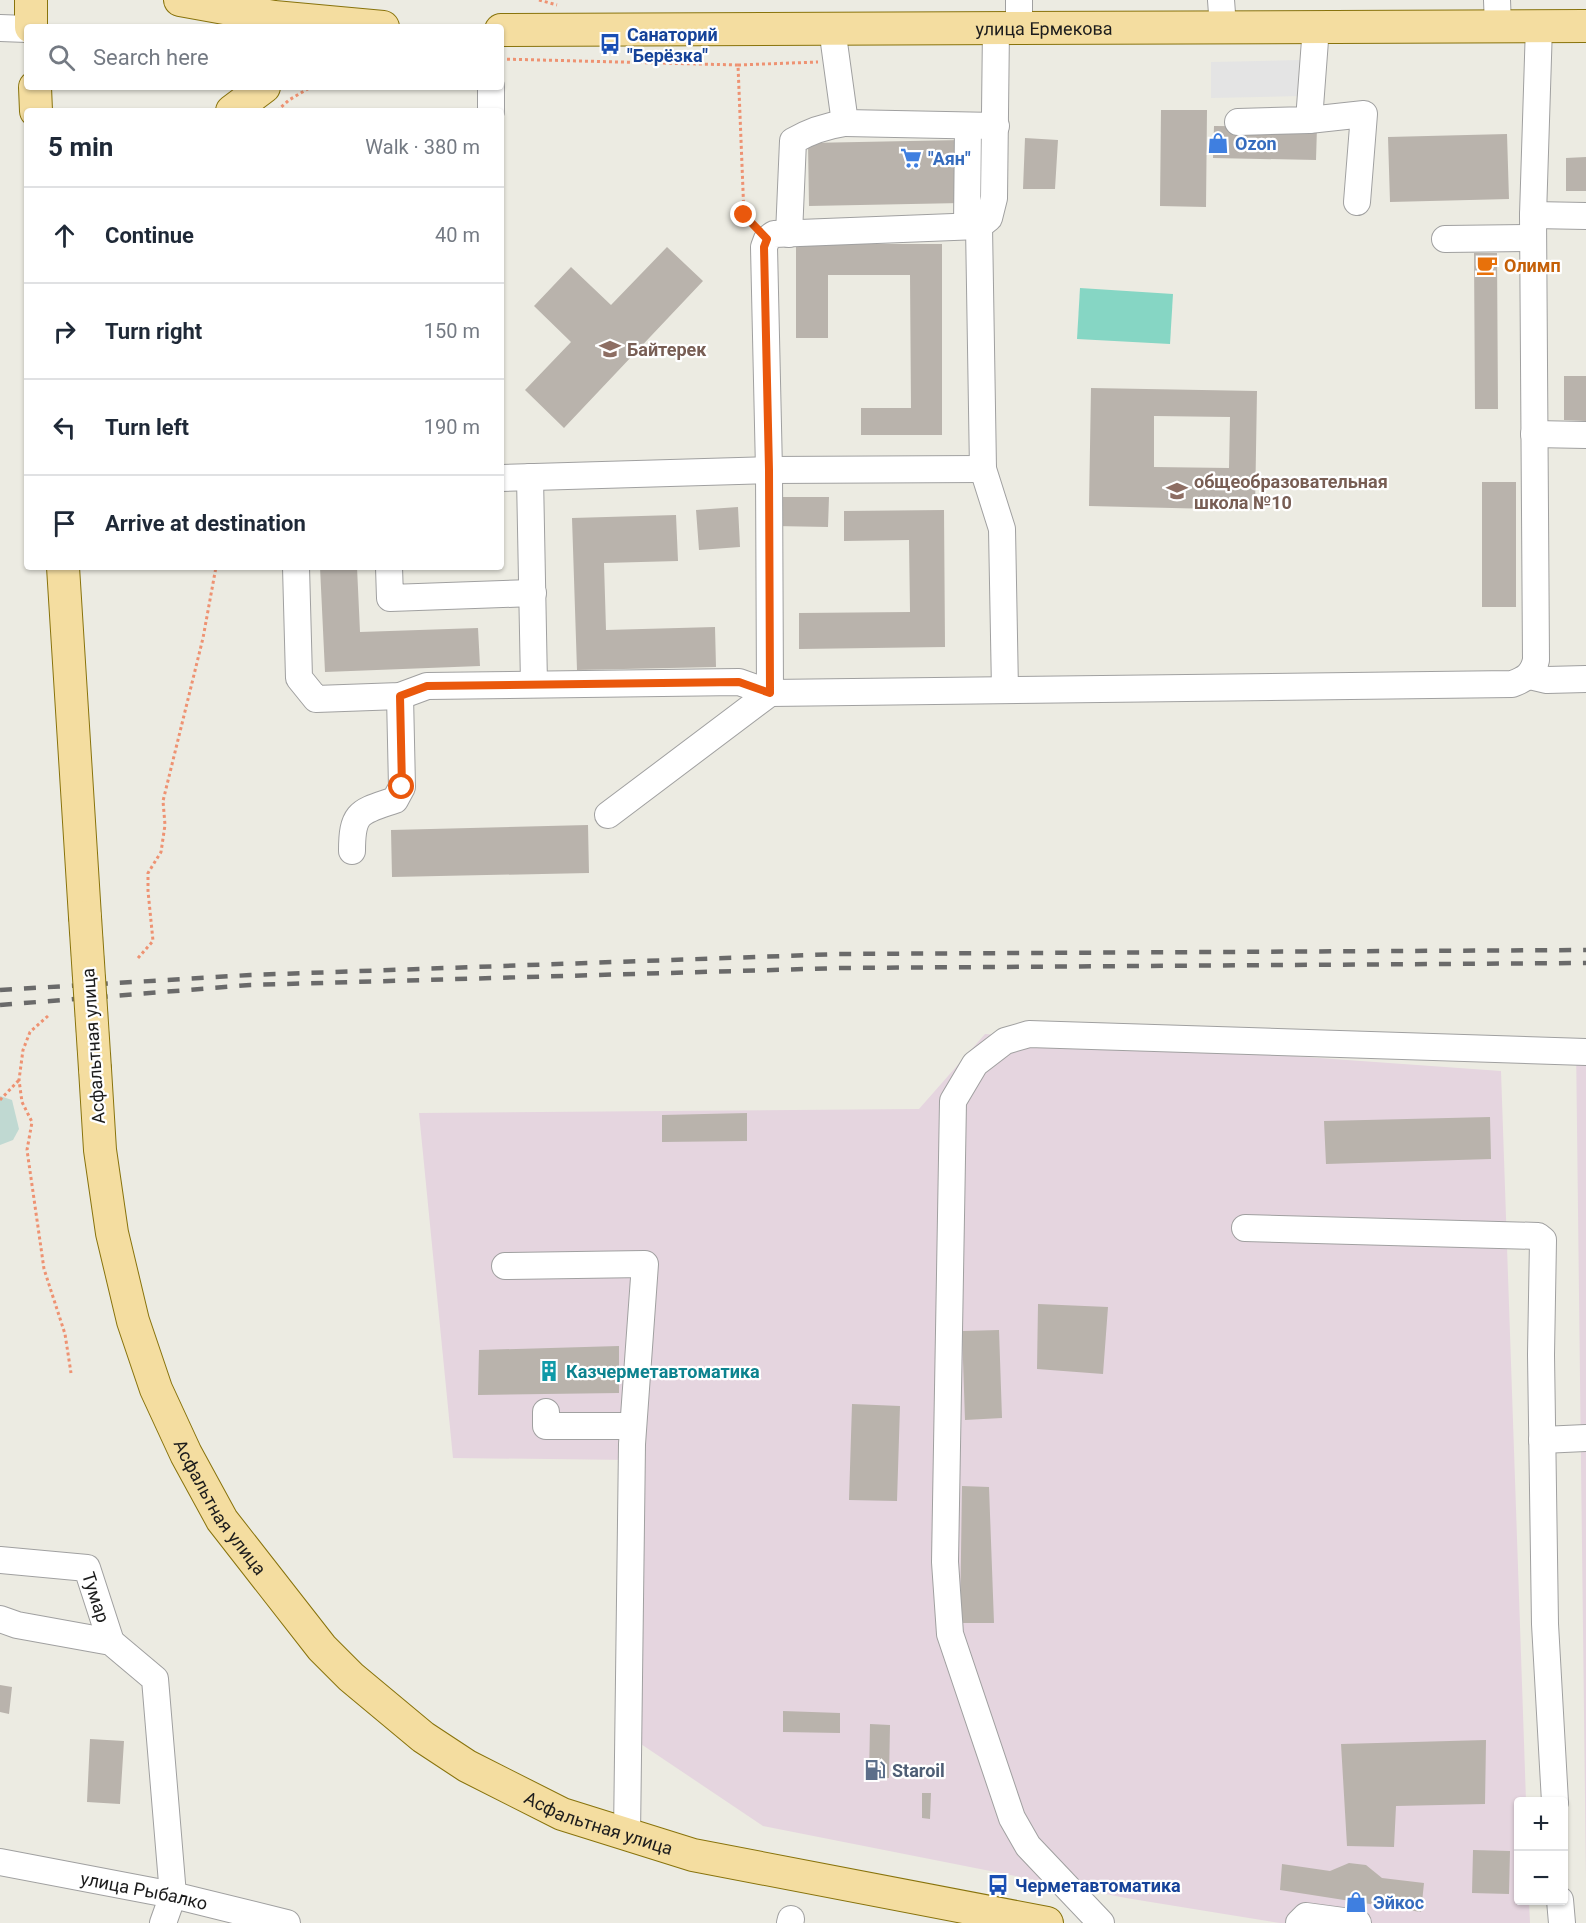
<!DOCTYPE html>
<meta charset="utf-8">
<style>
body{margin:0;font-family:Roboto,sans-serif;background:#f6f6f7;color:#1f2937}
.controls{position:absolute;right:18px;bottom:18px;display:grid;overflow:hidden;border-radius:6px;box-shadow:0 2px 4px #0004}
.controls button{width:54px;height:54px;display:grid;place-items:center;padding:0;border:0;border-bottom:2px solid #e0e1e3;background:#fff;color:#1f2937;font:30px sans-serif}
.stop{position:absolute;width:18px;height:18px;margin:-14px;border:4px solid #ea580c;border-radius:50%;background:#fff}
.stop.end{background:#ea580c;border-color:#fff;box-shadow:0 2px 6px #0008}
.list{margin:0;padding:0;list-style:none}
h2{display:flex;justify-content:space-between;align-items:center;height:78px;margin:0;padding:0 24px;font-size:26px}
h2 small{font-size:20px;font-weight:400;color:#747a83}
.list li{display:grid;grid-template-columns:39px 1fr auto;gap:18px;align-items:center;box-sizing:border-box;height:96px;padding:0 24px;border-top:2px solid #e0e1e3}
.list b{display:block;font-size:22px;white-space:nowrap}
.list em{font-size:20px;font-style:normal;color:#747a83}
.icon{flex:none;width:33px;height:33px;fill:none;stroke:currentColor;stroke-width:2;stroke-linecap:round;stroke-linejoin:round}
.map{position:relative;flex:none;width:1586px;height:1923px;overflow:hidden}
.search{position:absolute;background:#fff;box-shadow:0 2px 4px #0004;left:24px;top:24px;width:480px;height:66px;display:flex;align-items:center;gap:15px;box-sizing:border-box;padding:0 21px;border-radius:6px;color:#747a83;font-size:22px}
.panel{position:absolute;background:#fff;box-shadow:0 2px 4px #0004;left:24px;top:108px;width:480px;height:462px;border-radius:6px}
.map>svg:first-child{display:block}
</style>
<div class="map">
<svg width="1586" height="1923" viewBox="0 0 1586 1923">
<rect width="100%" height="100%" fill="#ecebe2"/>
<path fill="#e5d5df" d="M985 1034 1501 1071 1526 1801 1518 1802V1900L1529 1901 1530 1923H1280L1126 1898 763 1826 629 1736 630 1460 453 1458 419 1113 919 1109Z
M1576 1043H1586V1881V1880Z"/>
<path fill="#c0d9d2" d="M0 1096 12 1100 19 1129 13 1140 0 1145Z"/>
<path fill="#86d6c4" d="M1080 288 1173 294 1170 344 1077 339Z"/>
<path fill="#e4e4e4" d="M1300 60 1301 96 1211 98V62Z"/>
<path fill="#b9b3ac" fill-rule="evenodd" d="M1161 110H1207L1206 207 1160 206Z
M1214 126 1317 127 1316 160 1213 158Z
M1507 134 1509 199 1390 202 1388 137Z
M1025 138 1058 140 1055 189H1023Z
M961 140 962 203 809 206 808 143Z
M1586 157V191H1566V158Z
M796 244H942V435H861V408H911L910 275H828V338H796Z
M667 247 703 281 564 428 525 390 571 342 534 306 571 267 611 305Z
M1474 253H1497L1498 409H1475Z
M1564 376H1586V421L1564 420Z
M1091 388 1257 391 1255 510 1089 506ZM1154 416 1230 417 1229 468 1154 467Z
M1482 482H1516V607H1482Z
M775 497H829L828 527 775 526Z
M738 507 740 547 699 550 696 510Z
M944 510 945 647 799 649V613L910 612 909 540 844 541V511Z
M676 515 678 561 604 563 606 630 715 627 716 667 577 670 572 518Z
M320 567H357L360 632 478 628 480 666 325 672Z
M588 825 589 873 392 877 391 830Z
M747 1113V1141L662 1142V1115Z
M1490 1117 1491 1159 1326 1164 1324 1121Z
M1038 1304 1108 1307 1103 1374 1037 1369Z
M999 1330 1002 1418 965 1420 962 1331Z
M619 1346V1393L478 1395 479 1350Z
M852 1404 900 1406 897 1501 849 1500Z
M962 1486 989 1487 994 1623H960Z
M0 1685 12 1687 9 1714 0 1712Z
M783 1711 840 1713V1733L783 1732Z
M870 1724 890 1725 889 1778 869 1777Z
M90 1739 124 1741 120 1804 87 1802Z
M1486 1740 1485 1804 1396 1806 1394 1847 1347 1846 1341 1744Z
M922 1793H931L930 1819 922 1818Z
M1473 1850 1510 1851 1509 1894 1472 1893Z
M1349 1863 1366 1865 1382 1878 1424 1883 1421 1912 1280 1890 1282 1864 1330 1871Z"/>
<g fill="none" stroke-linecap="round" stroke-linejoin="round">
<defs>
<g id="minor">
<path d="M1221 0 1223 27"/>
<path d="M1497 0 1498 26"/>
<path d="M1019 27V0"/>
<path d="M0 28 27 29"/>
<path d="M832 28 845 123 996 126"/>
<path d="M996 28 994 198 989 218 979 226 983 469 1002 529 1005 690"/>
<path d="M491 111V87"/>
<path d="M1309 120 1364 114 1357 202"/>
<path d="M1238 122 1309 120 1316 27"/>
<path d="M1533 215 1586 216"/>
<path d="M967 226 968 126"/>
<path d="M789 234 793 141C810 131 825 126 845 123"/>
<path d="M1445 239 1533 238"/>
<path d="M1534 434 1586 435"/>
<path d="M530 477 534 684"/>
<path d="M501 478 769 470 983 469"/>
<path d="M296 567 299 678 316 699 400 696 427 686 739 682 770 693 1512 684C1526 679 1533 674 1536 660L1533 215 1539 26"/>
<path d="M389 567 390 598 533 593"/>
<path d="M1530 676 1547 680 1586 679"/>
<path d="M770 693 769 470 764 247 767 239 774 234 979 226"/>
<path d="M608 815 770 693"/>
<path d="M352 851C352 811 360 812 395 800L402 787 400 696"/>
<path d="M1245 1228 1538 1236 1543 1240 1541 1355 1545 1624 1555 1802"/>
<path d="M505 1266 645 1264 632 1444 627 1835"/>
<path d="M546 1412V1426H633"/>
<path d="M1542 1440 1586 1438"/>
<path id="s1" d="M0 1560 87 1568 111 1642"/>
<path d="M0 1619 17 1625 111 1642 155 1679 173 1895 163 1923"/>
<path id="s2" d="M0 1862 173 1895 287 1923"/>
<path d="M1560 1900 1562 1923"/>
<path d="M790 1923 791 1919"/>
<path d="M1101 1923 1028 1846 1012 1818 950 1634 945 1562 953 1101 975 1064 1005 1041 1029 1034 1586 1052"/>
<path d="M1299 1923 1306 1916 1358 1923"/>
</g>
<g id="major">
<path d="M31 0V27"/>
<path d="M180 0 274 17 383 27"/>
<path id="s3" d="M501 30 1586 26"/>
<path d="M35 87 36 111"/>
<path d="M232 111 264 87"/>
<path d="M63 567 85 917"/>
<path id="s4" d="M95 1069 100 1150 112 1233 133 1321 156 1389 186 1454 222 1520 322 1648 351 1677 423 1737 467 1766 562 1814 693 1855 1047 1923"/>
</g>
</defs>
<use href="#minor" stroke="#a0a0a0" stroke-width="28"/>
<use href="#major" stroke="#88730c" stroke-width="34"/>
<path stroke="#ee9272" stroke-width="3" stroke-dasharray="3 3" stroke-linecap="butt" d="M539 0 557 5
M501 59 738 65 744 215 753 224
M738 65 818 62
M277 111 289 100 311 87
M138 958 153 941 148 891V873L161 852 165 825 163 801 203 638 216 567
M48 1016 30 1032 23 1050 19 1080 22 1102 32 1122 27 1150 44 1269 65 1334 71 1373
M0 1100 19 1080"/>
<use href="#minor" stroke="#fff" stroke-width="26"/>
<use href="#major" stroke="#f4dda0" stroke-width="32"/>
<path stroke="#6a6a6a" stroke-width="4.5" stroke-dasharray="12 12" stroke-linecap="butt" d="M0 990 250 975 839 954 1586 950
M0 1005 250 985 841 968 1586 963"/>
<defs>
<path id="major-bridge" d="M85 917 95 1069"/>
</defs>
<use href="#major-bridge" stroke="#88730c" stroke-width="34" stroke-linecap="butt"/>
<use href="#major-bridge" stroke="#f4dda0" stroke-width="32"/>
</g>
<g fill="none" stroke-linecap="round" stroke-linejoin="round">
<path stroke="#ea580c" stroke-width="8" d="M402 787 400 696 427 686 739 682 770 693 769 470 764 247 767 239 744 215"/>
</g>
<defs>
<symbol id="bus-bare" viewBox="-9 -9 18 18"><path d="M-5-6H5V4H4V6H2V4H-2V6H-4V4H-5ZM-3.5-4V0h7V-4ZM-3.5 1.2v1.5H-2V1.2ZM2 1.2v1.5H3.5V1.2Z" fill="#1a4fb4" stroke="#fff" stroke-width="2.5" paint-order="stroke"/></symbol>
<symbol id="shop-bare" viewBox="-9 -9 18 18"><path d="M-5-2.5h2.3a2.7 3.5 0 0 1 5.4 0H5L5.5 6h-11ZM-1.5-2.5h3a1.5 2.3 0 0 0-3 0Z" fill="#3f7fe0" stroke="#fff" stroke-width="2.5" paint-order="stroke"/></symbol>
<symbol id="supermarket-bare" viewBox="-9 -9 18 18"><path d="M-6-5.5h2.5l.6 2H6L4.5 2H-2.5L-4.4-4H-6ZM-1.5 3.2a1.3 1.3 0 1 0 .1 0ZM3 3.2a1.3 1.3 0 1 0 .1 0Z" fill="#3f7fe0" stroke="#fff" stroke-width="2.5" paint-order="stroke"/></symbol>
<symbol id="cafe-bare" viewBox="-9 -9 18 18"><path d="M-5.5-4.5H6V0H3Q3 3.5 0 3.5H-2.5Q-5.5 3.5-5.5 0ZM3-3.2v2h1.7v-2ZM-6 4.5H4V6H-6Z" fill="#e8710a" stroke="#fff" stroke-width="2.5" paint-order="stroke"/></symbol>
<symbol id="school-bare" viewBox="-9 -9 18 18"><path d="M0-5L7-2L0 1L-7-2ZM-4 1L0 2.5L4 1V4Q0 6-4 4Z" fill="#8d6e63" stroke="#fff" stroke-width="2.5" paint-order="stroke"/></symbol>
<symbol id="building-bare" viewBox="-9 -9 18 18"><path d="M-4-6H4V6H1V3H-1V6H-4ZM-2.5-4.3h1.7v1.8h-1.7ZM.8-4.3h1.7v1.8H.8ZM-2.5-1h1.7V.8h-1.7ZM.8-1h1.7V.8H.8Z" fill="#0f9aa8" stroke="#fff" stroke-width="2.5" paint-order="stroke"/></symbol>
<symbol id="fuel-bare" viewBox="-9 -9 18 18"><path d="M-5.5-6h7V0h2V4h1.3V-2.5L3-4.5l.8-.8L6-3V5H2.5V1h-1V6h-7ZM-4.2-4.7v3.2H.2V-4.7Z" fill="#5c6f8a" stroke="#fff" stroke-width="2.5" paint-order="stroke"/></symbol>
</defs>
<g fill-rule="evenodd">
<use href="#bus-bare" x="595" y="29" width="30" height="30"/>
<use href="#shop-bare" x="1203" y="128" width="30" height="30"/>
<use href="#supermarket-bare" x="896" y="143" width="30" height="30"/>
<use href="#cafe-bare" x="1472" y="250" width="30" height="30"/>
<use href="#school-bare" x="595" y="334" width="30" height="30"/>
<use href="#school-bare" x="1162" y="476" width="30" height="30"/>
<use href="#building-bare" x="534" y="1356" width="30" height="30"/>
<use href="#fuel-bare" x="860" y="1755" width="30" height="30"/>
<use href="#bus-bare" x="983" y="1870" width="30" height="30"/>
<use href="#shop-bare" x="1341" y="1887" width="30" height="30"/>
</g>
<g text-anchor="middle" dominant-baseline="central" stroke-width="4.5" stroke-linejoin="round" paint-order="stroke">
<g font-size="18" fill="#1c1c1c" stroke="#fff">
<text stroke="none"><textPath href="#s3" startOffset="543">улица Ермекова</textPath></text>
<text transform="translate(93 1046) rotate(-94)">Асфальтная улица</text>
<text stroke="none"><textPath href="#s4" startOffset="462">Асфальтная улица</textPath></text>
<text stroke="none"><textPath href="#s1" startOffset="118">Тумар</textPath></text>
<text stroke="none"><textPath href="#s4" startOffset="968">Асфальтная улица</textPath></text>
<text stroke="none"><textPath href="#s2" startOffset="147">улица Рыбалко</textPath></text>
</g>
<g font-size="18" font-weight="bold" fill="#164399" stroke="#fff" text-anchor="start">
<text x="627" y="34">Санаторий<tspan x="627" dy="21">"Берёзка"</tspan></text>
<text x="1015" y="1885">Черметавтоматика</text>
</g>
<g font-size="18" font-weight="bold" fill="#366cbe" stroke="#fff" text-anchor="start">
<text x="1235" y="143">Ozon</text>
<text x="928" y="158">"Аян"</text>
<text x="1373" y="1902">Эйкос</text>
</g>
<g font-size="18" font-weight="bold" fill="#c56008" stroke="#fff" text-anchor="start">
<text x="1504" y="265">Олимп</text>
</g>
<g font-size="18" font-weight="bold" fill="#785e54" stroke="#fff" text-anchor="start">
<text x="627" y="349">Байтерек</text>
<text x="1194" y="481">общеобразовательная<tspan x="1194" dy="21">школа №10</tspan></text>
</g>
<g font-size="18" font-weight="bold" fill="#0d838f" stroke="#fff" text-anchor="start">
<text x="566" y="1371">Казчерметавтоматика</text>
</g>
<g font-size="18" font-weight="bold" fill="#4e5e75" stroke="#fff" text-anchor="start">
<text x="892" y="1770">Staroil</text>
</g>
</g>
</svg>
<div class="controls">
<button>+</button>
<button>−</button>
</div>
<div class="stop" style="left:402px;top:787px"></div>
<div class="stop end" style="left:744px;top:215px"></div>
<div class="search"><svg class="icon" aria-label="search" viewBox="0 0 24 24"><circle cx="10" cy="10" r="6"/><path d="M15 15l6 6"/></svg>Search here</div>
<section class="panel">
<h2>5 min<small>Walk · 380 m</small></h2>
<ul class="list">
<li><svg class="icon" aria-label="ahead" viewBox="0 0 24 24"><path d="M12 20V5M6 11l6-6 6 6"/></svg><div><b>Continue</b></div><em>40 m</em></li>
<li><svg class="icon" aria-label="right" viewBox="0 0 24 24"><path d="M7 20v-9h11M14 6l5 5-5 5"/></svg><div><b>Turn right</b></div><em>150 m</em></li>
<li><svg class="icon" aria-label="left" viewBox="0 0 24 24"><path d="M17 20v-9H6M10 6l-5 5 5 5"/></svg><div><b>Turn left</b></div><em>190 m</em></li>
<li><svg class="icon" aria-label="arrive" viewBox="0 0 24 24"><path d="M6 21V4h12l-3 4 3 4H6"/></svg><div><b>Arrive at destination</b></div></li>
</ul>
</section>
</div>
